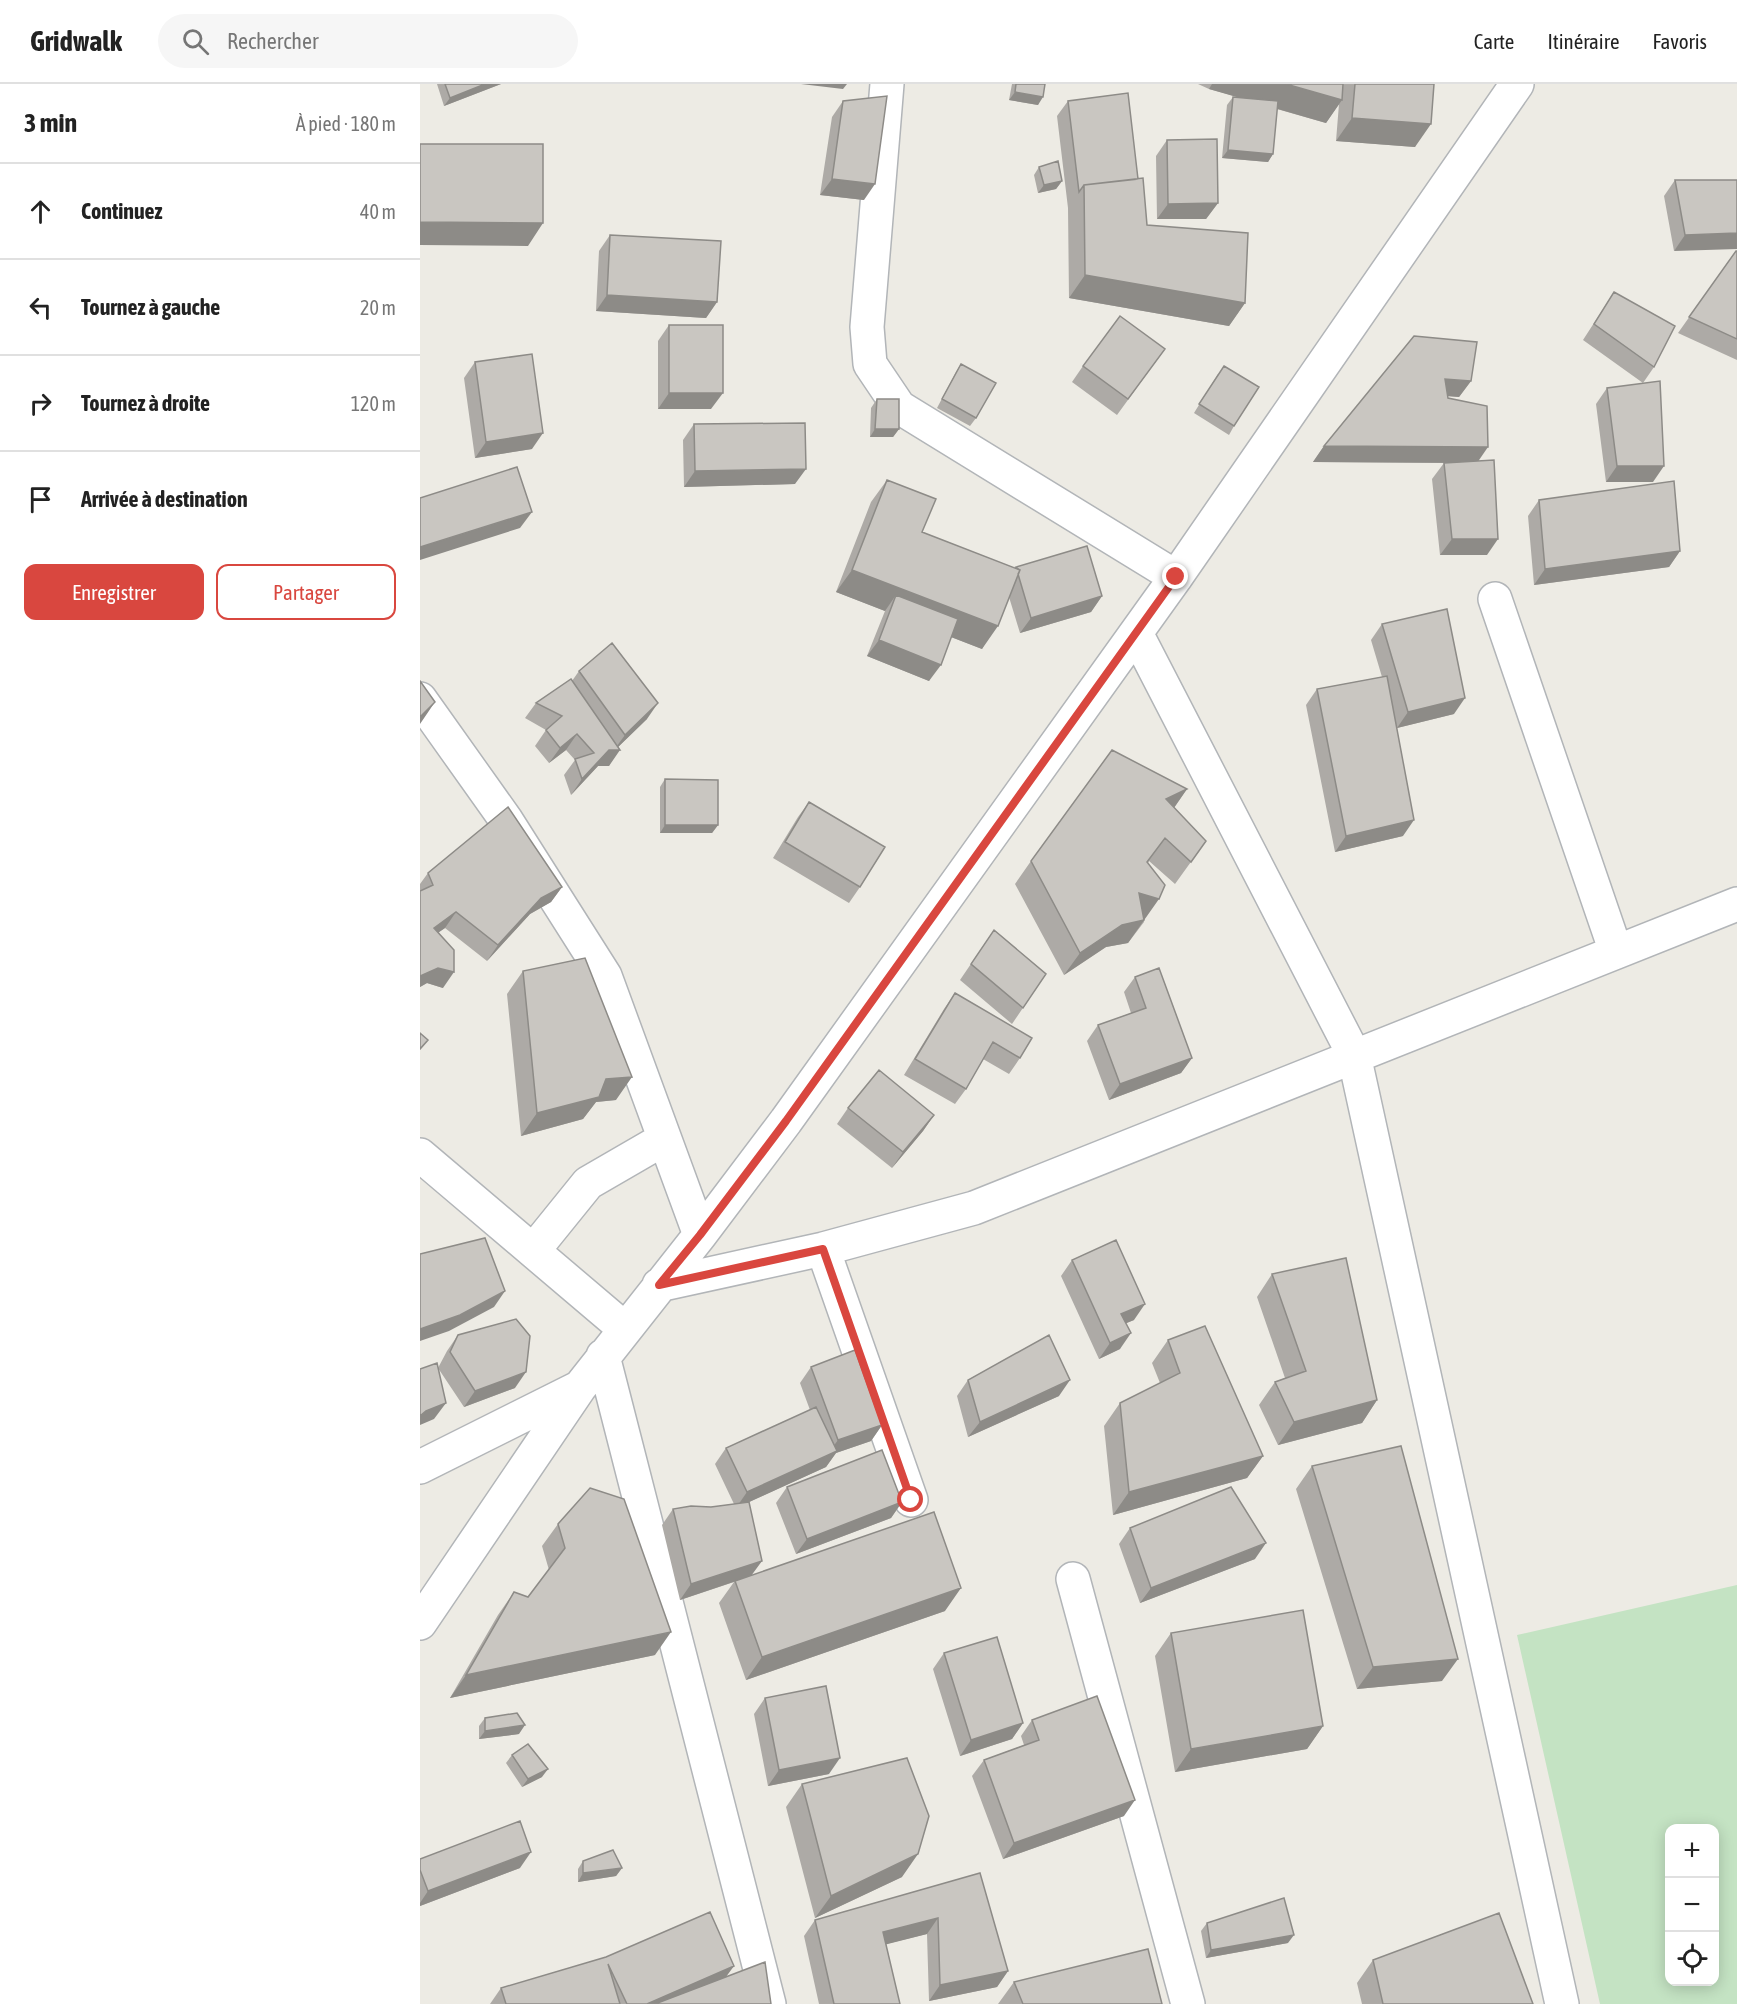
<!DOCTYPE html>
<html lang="fr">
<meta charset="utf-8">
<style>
body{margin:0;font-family:"Asap Condensed",sans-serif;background:#f6f6f6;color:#222}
.controls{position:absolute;right:18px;bottom:18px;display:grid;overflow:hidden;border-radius:12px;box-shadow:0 3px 15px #0003}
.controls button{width:54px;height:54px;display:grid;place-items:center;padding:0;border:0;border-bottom:2px solid #e0e0e0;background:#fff;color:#222;font:30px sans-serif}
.stop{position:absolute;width:18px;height:18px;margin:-14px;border:4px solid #d9473f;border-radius:50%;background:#fff}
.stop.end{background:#d9473f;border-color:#fff;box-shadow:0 2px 6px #0008}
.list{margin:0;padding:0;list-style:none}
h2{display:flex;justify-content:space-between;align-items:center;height:78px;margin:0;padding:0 24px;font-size:26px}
h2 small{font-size:20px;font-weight:400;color:#767676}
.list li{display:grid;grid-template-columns:39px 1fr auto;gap:18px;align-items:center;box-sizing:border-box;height:96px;padding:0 24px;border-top:2px solid #e0e0e0}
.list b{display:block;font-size:22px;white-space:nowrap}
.list em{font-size:20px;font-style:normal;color:#767676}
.actions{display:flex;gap:12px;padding:18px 24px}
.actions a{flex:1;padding:14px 0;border:2px solid #d9473f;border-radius:12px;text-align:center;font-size:21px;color:#d9473f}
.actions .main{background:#d9473f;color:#fff}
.icon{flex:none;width:33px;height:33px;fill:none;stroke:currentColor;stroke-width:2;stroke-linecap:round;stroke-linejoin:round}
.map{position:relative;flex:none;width:1317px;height:1920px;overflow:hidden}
header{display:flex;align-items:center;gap:36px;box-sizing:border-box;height:84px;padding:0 30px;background:#fff;border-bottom:2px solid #e0e0e0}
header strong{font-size:28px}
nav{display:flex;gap:33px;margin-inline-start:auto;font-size:21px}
.search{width:420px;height:54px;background:#f6f6f6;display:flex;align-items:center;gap:15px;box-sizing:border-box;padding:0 21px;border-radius:33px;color:#767676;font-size:22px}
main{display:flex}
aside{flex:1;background:#fff}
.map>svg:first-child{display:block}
</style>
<header>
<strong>Gridwalk</strong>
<div class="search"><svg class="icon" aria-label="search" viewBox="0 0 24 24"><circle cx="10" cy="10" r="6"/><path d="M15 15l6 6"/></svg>Rechercher</div>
<nav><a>Carte</a><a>Itinéraire</a><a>Favoris</a></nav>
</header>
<main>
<aside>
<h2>3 min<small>À pied · 180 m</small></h2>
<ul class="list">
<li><svg class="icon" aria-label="ahead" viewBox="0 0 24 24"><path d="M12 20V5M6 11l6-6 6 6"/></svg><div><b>Continuez</b></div><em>40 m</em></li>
<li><svg class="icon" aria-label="left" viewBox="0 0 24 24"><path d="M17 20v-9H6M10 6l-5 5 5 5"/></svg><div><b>Tournez à gauche</b></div><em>20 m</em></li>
<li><svg class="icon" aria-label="right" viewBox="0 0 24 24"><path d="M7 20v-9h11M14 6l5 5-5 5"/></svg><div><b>Tournez à droite</b></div><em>120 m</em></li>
<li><svg class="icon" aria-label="arrive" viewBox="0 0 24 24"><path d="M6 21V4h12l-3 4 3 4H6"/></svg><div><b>Arrivée à destination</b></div></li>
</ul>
<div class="actions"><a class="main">Enregistrer</a><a>Partager</a></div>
</aside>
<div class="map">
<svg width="1317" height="1920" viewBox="0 0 1317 1920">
<rect width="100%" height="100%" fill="#edebe4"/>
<path fill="#c4e3c3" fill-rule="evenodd" d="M1317 1501V1920H1180L1097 1551ZM1250 1744H1294V1898H1250Z"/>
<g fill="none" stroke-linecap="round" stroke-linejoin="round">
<defs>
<path id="minor" d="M467 0 447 243 450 280 479 323 756 493
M1075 515 1196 868
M716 549 934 971 1142 1920
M0 615 86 736 185 892 280 1151
M0 1071 205 1245
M403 1165 491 1416
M113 1167 168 1099 244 1055
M239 1201 403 1165 554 1124 1317 820
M183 1272 349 1920
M0 1383 156 1305
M653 1495 768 1920
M0 1539 160 1303 280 1151 366 1037 756 493 1097 0"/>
</defs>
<use href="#minor" stroke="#b2b5b8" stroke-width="36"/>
<use href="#minor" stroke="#fff" stroke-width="33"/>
</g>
<path fill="#adaaa6" d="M17 0H81L24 22Z
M592 0H625L618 21 589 16Z
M778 0H1014L995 63 916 57 919 20 906 39 857 25 853 70 848 78 802 74 807 21 813 13H818L789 5Z
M423 17 444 116 400 111 412 33Z
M648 17 718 95 727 141 825 219 809 242 649 214 648 124 637 32Z
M747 56 798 119 786 135H737L736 72Z
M619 83 642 97 636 105 618 109 614 91Z
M1255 96H1317L1254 167 1244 112Z
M190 151 297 218 286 234 176 227 179 167Z
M1316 167H1317V276L1258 249Z
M1194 208 1234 283 1223 299 1163 256Z
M249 241 291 325H238V257Z
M745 265 697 331 652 298 663 282Z
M55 278 112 365 55 374 44 294Z
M541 280 556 334 550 342 517 324 536 288Z
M798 290 814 342 809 351 774 329Z
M1051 297 1039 313 1027 312 1059 377 1067 471H1020L1012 395 1024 379 893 378 904 362Z
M1187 304 1233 398H1186L1176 320Z
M457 315 479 345 473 353H450L451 324Z
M274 340 375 400 264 403 263 356Z
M467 396 502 448 595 484 596 483 682 512 671 528 600 549 589 513 562 565 531 553 509 597 447 572 465 527 416 508 451 418Z
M1119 416 1260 467 1249 483 1114 501 1108 432Z
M962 540 1034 630 977 644 983 752 915 768 886 621 897 605 962 593 951 556Z
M159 587 227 635 198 663 189 682H178L151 711 144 691 155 676 146 666 129 679 115 662 126 646 105 634 116 619 152 597Z
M245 695 298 741 292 749H240V703Z
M767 705 754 724 786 757 755 800 729 777 728 779 724 838 708 859 686 863 644 891 595 800 611 777Z
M389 718 440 803 429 819 353 774 378 733Z
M8 789 142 803 131 818 110 830 67 877 25 844 19 848 23 904 7 899 0 903V800Z
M574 846 626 890 592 940 540 896Z
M103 887 196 1016 176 1018 163 1035 101 1052 87 910Z
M715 893 772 974 761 989 689 1016 667 957 678 941 711 929 704 908Z
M535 909 600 974 589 990 563 975 546 1005 535 1020 484 991 524 925Z
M428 1024 514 1031 503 1047 472 1084 417 1040Z
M652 1176 714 1236 706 1239 700 1265 679 1275 641 1192Z
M852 1190 957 1316 942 1339 858 1361 839 1321 855 1298 865 1294 837 1213Z
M38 1251 95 1304 44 1323 18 1284 27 1267Z
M748 1256 843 1372 827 1394 693 1431 684 1342 700 1319 740 1299 732 1279Z
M391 1283 462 1341 451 1357 416 1369 406 1383 329 1418 332 1491 525 1527 326 1596 299 1519 314 1498 260 1516 242 1441 253 1425 291 1423 314 1420 295 1380 306 1364 390 1326 380 1299Z
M548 1296 639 1312 548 1353 537 1312Z
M892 1382 1022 1597 937 1605 876 1405Z
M367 1403 482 1418 471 1434 376 1470 356 1419Z
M138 1440 235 1571 30 1614 78 1531 94 1508 108 1513 129 1486 122 1462Z
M710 1444 835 1475 720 1519 699 1460Z
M751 1549 903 1642 887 1665 755 1688 735 1572Z
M524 1569 603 1639 592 1655 540 1672 513 1585Z
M345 1614 409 1690 348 1702 334 1630Z
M65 1634 99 1650 59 1655V1642Z
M612 1636 704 1732 583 1775 552 1692 564 1676 604 1661 601 1652Z
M92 1671 122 1693 102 1703 86 1679Z
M382 1700 482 1793 395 1834 366 1723Z
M0 1775 100 1784 0 1822Z
M163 1777 202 1784 196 1792 158 1798V1785Z
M560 1789 588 1887 577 1903 509 1917 507 1850 466 1860 480 1920H399L384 1852 395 1836Z
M787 1839 868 1859 786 1874 781 1847Z
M186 1873 306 1893 351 1920H70L81 1904Z
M953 1876 1113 1920H942L937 1899Z
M594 1898 742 1920H578Z"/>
<path fill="#8d8b87" d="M65 0H81L24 22 30 14Z
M381 0H427L423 5Z
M792 0H866L922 16 906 39 789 5Z
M595 8 623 13 618 21 589 16Z
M932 34 1011 40 995 63 916 57Z
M808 66 853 70 848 78 802 74Z
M412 95 455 100 444 116 400 111Z
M642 97 636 105 618 109 624 101Z
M798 119 786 135H737L748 120Z
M0 138 123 139 108 162 0 161Z
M1317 149V165L1254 167 1265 151Z
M665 191 825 219 809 242 649 214Z
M187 211 297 218 286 234 176 227Z
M1025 295 1051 297 1039 313 1014 311Z
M249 309H303L291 325H238Z
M455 345H479L473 353H450Z
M123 349 112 365 55 374 66 358Z
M904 362 1068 363 1057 379 893 378Z
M1197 382H1244L1233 398H1186Z
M386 385 375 400 264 403 275 387Z
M112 428 100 444 0 476V463Z
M1032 455H1078L1067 471H1020Z
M1260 467 1249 483 1114 501 1125 485Z
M432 486 578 542 562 565 469 529 476 511 465 527 416 508Z
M682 512 671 528 600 549 611 534Z
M459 556 521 581 509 597 447 572Z
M1045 614 1034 630 977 644 988 628Z
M15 618 0 640V633Z
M238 619 227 635 195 666H200L189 682H178L151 711 162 695 189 666H194L205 651Z
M157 650 146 666 129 679 140 664Z
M767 705 751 728 746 715Z
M994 736 983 752 915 768 926 752Z
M245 741H298L292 749H240Z
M142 803 131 818 110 830 67 877 78 861 121 814Z
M719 809 739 815 708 859 686 863 644 891 660 869 702 841Z
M36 828 25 844 3 859 14 844Z
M18 884 34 888 23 904 7 899 0 903V892Z
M772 974 761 989 689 1016 700 1000Z
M212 993 196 1016 176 1018 163 1035 101 1052 117 1029 186 995Z
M514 1031 503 1047 472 1084 483 1068Z
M85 1207 74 1223 29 1247 0 1257V1245Z
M725 1220 714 1236 690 1246 701 1230Z
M711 1249 700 1265 679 1275 690 1259Z
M106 1288 95 1304 44 1323 55 1307Z
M650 1296 639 1312 548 1353 560 1338Z
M957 1316 942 1339 858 1361 874 1338Z
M26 1319 14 1335 0 1341V1332L6 1327Z
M462 1341 451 1357 416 1369 406 1383 316 1424 327 1408 407 1371 418 1356Z
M843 1372 827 1394 693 1431 709 1408Z
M482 1418 471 1434 376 1470 387 1455Z
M846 1459 835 1475 720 1519 731 1504Z
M342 1477 331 1492 260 1516 271 1500Z
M541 1504 525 1527 326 1596 342 1573Z
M251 1548 235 1571 30 1614 46 1591Z
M1038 1575 1022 1597 937 1605 953 1583Z
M603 1639 592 1655 540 1672 551 1656Z
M105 1641 99 1650 59 1655 65 1647Z
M903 1642 887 1665 755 1688 771 1665Z
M420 1674 409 1690 348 1702 359 1686Z
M128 1685 122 1693 102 1703 108 1695Z
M715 1716 704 1732 583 1775 594 1759Z
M111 1768 100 1784 0 1822V1819L8 1807Z
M498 1770 482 1793 395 1834 411 1812Z
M202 1784 196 1792 158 1798 163 1789Z
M518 1834 507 1850 452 1864 463 1848Z
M874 1851 868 1859 786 1874 791 1866Z
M314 1882 303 1897 251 1920H227Z
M588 1887 577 1903 509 1917 520 1901Z"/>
<path fill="#c9c6c1" stroke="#8d8b87" stroke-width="1.5" d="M25 0H65L30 14Z
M596 0H625L623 13 595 8Z
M866 0H923L922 16Z
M935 0H1014L1011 40 932 34Z
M708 9 718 95 664 101 659 108 648 17Z
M467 12 455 100 412 95 423 17Z
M813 13 858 17 853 70 808 66Z
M797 55 798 119 748 120 747 56Z
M0 60H123V139L0 138Z
M638 77 642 97 624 101 619 83Z
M723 94 727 141 828 149 825 219 665 191 664 101Z
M1255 96H1317V149L1265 151Z
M190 151 301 157 297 218 187 211Z
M1316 167H1317V255L1269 233Z
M1194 208 1255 242 1234 283 1174 240Z
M700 232 745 265 708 315 663 282Z
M249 241H303V309H249Z
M994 252 1057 258 1051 297 1025 295 1028 314 1067 322 1068 363 904 362Z
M112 270 123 349 66 358 55 278Z
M541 280 576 299 556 334 522 315Z
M804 282 839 303 814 342 779 320Z
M1240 297 1244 382H1197L1187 304Z
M457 315H479V345H455Z
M385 339 386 385 275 387 274 340Z
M1074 376 1078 455H1032L1024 379Z
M97 383 112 428 0 463V414Z
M467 396 516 415 502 448 600 486 578 542 432 486Z
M1254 397 1260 467 1125 485 1119 416Z
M667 462 682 512 611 534 598 490 600 486 597 484 596 483Z
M476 511 538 535 521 581 459 556Z
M1027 525 1045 614 988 628 962 540Z
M192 559 238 619 205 651 159 587Z
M967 592 994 736 926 752 897 605Z
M151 595 200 666H189L162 695 155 675 174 669 157 650 140 664 126 646 142 632 116 619Z
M0 597 15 618 0 633Z
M692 666 767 705 746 715 786 757 771 778 745 754 727 778 745 801 739 815 719 809 724 836 702 841 660 869 611 777Z
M245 695 298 696V741H245Z
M389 718 465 763 440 803 365 758Z
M88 723 142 803 121 814 78 861 36 828 14 844 34 866V888L18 884 0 892V807L13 801 8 789Z
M574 846 626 890 603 924 551 880Z
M165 874 212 993 186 995 179 1013 117 1029 103 887Z
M739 884 772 974 700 1000 678 941 726 924 715 893Z
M535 909 612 954 600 974 573 958 546 1005 495 975Z
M0 949 8 956 0 965Z
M459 986 514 1031 483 1068 428 1024Z
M65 1154 85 1207 40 1231 0 1245V1170Z
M696 1156 725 1220 701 1230 711 1249 690 1259 652 1176Z
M926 1174 957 1316 874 1338 855 1298 886 1287 852 1190Z
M96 1235 110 1252 106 1288 55 1307 30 1268 38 1251Z
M785 1242 843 1372 709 1408 700 1319 760 1289 748 1256Z
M629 1251 650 1296 560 1338 548 1296Z
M435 1266 462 1341 418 1356 391 1283Z
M17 1279 26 1319 6 1327 0 1332V1285Z
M396 1323 417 1367 327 1408 306 1364Z
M981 1362 1038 1575 953 1583 892 1382Z
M462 1366 482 1418 387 1455 367 1403Z
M811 1403 846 1459 731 1504 710 1444Z
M170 1404 204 1415 251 1548 46 1591 94 1508 108 1513 145 1464 138 1440Z
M329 1418 342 1477 271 1500 253 1425 271 1422 291 1423Z
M514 1428 541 1504 342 1573 315 1497Z
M883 1526 903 1642 771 1665 751 1549Z
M577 1553 603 1639 551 1656 524 1569Z
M406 1602 420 1674 359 1686 345 1614Z
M677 1612 715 1716 594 1759 564 1676 619 1656 612 1636Z
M97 1629 105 1641 65 1647V1634Z
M108 1660 128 1685 108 1695 92 1671Z
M487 1674 509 1732 498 1770 411 1812 382 1700Z
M100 1737 111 1768 8 1807 0 1786V1775Z
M193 1766 202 1784 163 1789V1777Z
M560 1789 588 1887 520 1901 518 1834 463 1848 480 1920H414L395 1836Z
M864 1814 874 1851 791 1866 787 1839Z
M290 1828 314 1882 227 1920H207L188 1880 200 1920H86L81 1904 186 1873Z
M1079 1829 1113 1920H963L953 1876Z
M728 1865 742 1920H603L594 1898Z
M345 1878 351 1920H235Z"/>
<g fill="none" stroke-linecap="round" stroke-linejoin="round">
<path stroke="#d9473f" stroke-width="8" d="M491 1416 403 1165 239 1201 280 1151 366 1037 756 493"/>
</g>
</svg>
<div class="controls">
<button>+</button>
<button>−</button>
<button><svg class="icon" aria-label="locate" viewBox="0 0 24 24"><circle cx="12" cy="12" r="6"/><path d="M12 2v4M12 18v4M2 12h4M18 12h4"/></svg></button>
</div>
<div class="stop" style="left:491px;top:1416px"></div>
<div class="stop end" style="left:756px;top:493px"></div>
</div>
</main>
